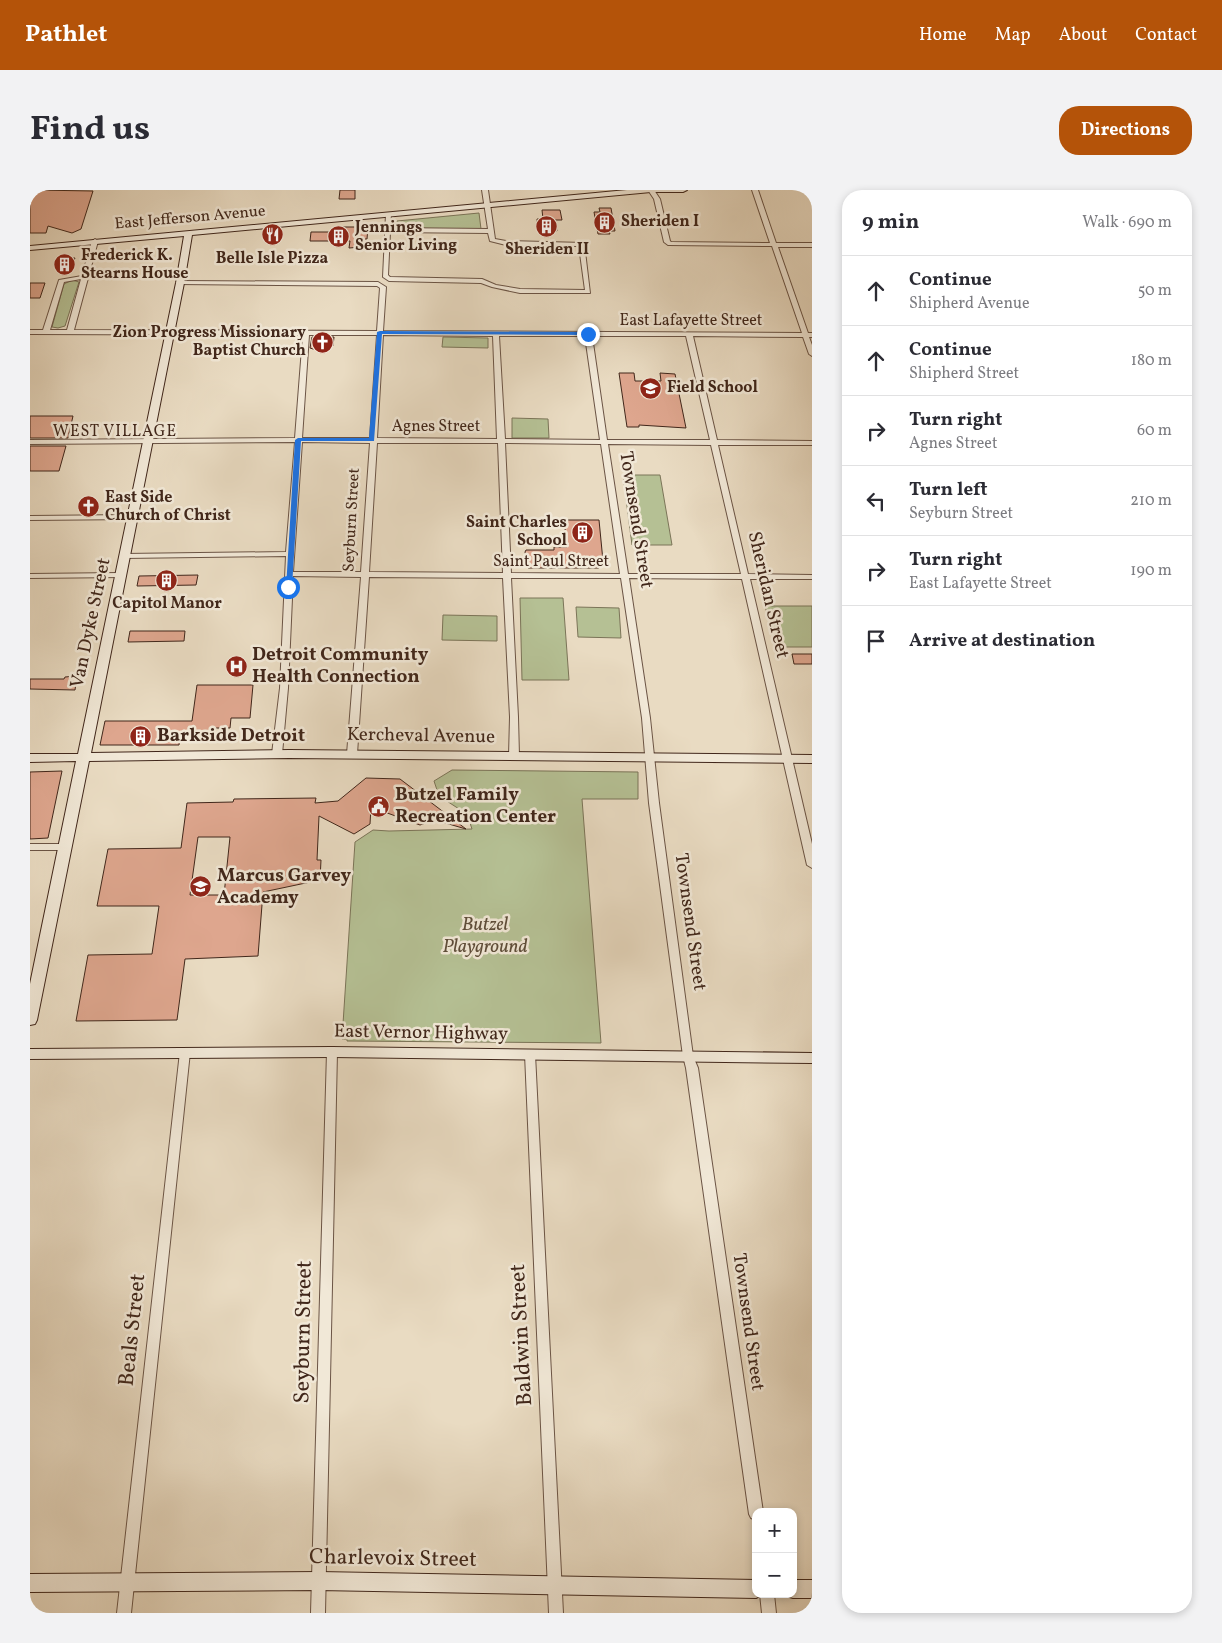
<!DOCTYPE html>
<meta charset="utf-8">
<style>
body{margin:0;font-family:Vollkorn,serif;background:#f2f2f3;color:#2b2b33}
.controls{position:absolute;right:15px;bottom:15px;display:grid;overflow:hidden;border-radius:10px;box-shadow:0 2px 8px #0003}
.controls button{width:45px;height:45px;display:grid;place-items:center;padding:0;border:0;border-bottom:1px solid #e1e1e2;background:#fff;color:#2b2b33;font:25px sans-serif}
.stop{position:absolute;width:15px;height:15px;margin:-11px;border:4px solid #1a73e8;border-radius:50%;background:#fff}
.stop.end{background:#1a73e8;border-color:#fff;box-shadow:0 1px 5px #0008}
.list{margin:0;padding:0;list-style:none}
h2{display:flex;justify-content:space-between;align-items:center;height:65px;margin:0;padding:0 20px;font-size:21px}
h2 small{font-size:16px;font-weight:400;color:#7c7c81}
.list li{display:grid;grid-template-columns:32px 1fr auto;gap:15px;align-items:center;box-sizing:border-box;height:70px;padding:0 20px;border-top:1px solid #e1e1e2}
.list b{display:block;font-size:19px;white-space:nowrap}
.list p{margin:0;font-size:16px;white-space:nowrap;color:#7c7c81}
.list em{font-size:16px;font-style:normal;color:#7c7c81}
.icon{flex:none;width:28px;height:28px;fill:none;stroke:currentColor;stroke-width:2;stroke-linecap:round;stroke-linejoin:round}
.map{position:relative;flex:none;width:782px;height:1423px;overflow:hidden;border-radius:20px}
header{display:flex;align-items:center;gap:30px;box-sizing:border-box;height:70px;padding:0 25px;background:#b45309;color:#fff}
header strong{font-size:24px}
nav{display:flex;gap:28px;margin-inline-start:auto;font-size:18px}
.intro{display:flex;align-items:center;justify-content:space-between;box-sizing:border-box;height:120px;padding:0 30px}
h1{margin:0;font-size:35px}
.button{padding:12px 22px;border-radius:20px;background:#b45309;color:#fff;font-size:18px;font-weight:700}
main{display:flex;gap:30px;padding:0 30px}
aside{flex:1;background:#fff;border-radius:20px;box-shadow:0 2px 8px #0003}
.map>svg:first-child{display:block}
</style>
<header>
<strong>Pathlet</strong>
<nav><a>Home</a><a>Map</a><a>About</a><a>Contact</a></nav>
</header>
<div class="intro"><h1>Find us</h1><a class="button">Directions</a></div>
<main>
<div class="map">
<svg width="782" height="1423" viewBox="0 0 782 1423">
<rect width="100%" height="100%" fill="#e9dbc2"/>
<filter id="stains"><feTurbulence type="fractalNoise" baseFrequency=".004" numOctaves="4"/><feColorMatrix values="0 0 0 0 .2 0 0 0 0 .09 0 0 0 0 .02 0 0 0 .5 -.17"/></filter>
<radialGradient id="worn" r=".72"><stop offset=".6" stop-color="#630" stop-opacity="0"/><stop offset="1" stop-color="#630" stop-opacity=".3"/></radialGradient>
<path fill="#b5c094" stroke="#7b7458" d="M449 23 451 39H367V31Z
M42 90 49 92 35 136 28 138 22 137 34 94Z
M413 147 458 148V158L412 157Z
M482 228 518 229 519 248H482Z
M593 285H630L642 355H602Z
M490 408H533L539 490H492Z
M735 416H782V457H746Z
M546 417 589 418 591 448 548 447Z
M413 425 467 426V451L412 450Z
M422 580 608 582V609H552L571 853 317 851V849H312L325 652 343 640 359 641 442 639 440 633 443 628 409 606 404 591Z"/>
<path fill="#dea68e" stroke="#41271b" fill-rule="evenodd" d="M5 0 63 1 51 39 42 43 18 36 16 43H0V2Z
M310 0H325V9H309Z
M569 18H581L585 41H579L580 44H568L564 22H570Z
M512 20H530L532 30H525L527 41H508L507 29H513Z
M310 37H338L337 49H332L331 57 319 58 320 51H280L281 42H309Z
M29 68H45L40 79H25Z
M0 93H15L10 108H0Z
M282 147H304L303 156H300L299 159H283L280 158Z
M589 183H604L605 191H631L630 183 645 184 656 238 609 235V237H597Z
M0 226H43L38 248H0Z
M0 256H36L29 281H0Z
M534 330H569L573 371H568L569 378H498L495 362 496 360H524V357H537Z
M168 385 166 395 107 396 109 386Z
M100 441H155L154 451 98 452Z
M762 464H782V474H764Z
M47 486 45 500 0 499V489H34L35 487Z
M167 495H223L220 528H201L200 538H181L180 548H150L149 555H70L75 531H162Z
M32 581 18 648 0 649V582Z
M336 588 370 589 436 639 405 630 390 635 341 617 340 634 324 644 289 626 287 670H291L290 690 233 702 228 766 155 769 147 830 46 831 58 765 122 764 129 716H67L78 659 151 658 157 613 203 612 204 609 286 608 285 613 308 611ZM168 647H200L194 705H160Z"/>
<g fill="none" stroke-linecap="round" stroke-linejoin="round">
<defs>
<path id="street" d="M452 0H458L465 49 476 51 554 53 560 103H490L462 97 451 93 359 91 353 87 356 24 361 25 360 38 458 39ZM360 42 458 43 460 51 476 55 549 56 555 100 490 99 466 95 452 89 360 87 358 85Z
M618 0H624L630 9 640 51 641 52 740 53 722 0H728L746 53H782V57H748L778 143H782V147H779L782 155V166L779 164 773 147 663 146 687 250 782 251V255H688L718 384 782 385V389H720L782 654V678L777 675 712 389 599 388 620 528 629 613 663 866 668 878 733 1322H726V1330L721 1328 719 1324 656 878 653 866 619 613 612 528 591 388H481L488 527 489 566 484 569 479 566 480 527 473 388 339 387 327 564 322 567 317 564 331 387 263 386 258 498 252 564 247 567 242 564 250 498 256 366 94 368 90 366 94 364 256 362 265 252 0 254V250L265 248 273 145 0 144V140H13L29 90 52 86 62 51 65 49 68 51 44 140 347 141 350 98 347 96 148 94V92L150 91 348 92 356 97 353 141 772 143 742 56 638 55 634 52 624 9ZM51 89 37 140H20L34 92ZM279 145H347L340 248H272ZM353 145 463 146 467 249 347 248ZM469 146H555L570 250 475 249ZM562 146H656L680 250H577ZM272 252 340 253 331 382H263ZM347 253H468L473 383 339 382ZM475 253 571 254 590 384 481 383ZM578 254 681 255 711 384H598Z
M102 325 106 327 105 329 0 330V326Z
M90 383H93V387L0 388V384Z
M0 654H35L40 657 35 660H0Z
M155 858 159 859 160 862 101 1423H87L150 862 151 859Z
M302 858 306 859 307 862 295 1423H281L297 862 298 859Z
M500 860 504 861 505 864 533 1423H519L495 864 496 861Z
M730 1404H744L746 1423H732Z"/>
<path id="secondary" d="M597 0H657L653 2H621L162 45 154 93 61 563 259 560 782 565V573L259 568 59 571 7 830 5 834 0 835V794L46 571 0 572V564H48L146 93 154 46 0 60V56Z
M302 857 782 863V873L302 867 0 869V859Z
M289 1382 726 1390V1404H734L726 1408 289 1400 0 1402V1384Z
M763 1390H782V1408H763L756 1406 763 1404Z"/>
</defs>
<use href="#street" stroke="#6b5445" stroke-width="2"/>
<use href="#secondary" stroke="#41271b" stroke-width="2"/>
<use href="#street" fill="#f1e8d7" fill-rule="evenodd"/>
<use href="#secondary" fill="#f1e8d7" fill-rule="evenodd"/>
</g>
<path fill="#1a73e8" d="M350 141 558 142 561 144 558 145 352 144 344 251H271L262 397 256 398 265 250 268 248H339L347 142Z"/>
<defs>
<symbol id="building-disc" viewBox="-11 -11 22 22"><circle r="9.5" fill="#8f2418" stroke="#f1e8d7"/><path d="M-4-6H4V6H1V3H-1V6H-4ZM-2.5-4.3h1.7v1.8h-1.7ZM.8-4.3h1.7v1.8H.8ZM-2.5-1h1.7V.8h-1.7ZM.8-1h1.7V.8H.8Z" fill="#fff"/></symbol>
<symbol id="restaurant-disc" viewBox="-11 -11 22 22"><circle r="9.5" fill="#8f2418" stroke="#f1e8d7"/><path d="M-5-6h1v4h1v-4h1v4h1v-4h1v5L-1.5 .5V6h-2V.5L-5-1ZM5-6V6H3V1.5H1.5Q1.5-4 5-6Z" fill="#fff"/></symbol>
<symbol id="church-disc" viewBox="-11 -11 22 22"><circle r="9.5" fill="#8f2418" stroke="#f1e8d7"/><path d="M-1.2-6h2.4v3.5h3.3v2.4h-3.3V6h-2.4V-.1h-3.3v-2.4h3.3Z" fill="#fff"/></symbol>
<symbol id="school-disc" viewBox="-11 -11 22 22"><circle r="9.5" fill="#8f2418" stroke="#f1e8d7"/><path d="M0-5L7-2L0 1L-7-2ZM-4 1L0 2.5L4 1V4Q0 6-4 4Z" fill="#fff"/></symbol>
<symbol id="hospital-disc" viewBox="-11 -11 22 22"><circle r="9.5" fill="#8f2418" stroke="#f1e8d7"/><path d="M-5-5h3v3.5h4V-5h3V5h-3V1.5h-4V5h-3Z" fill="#fff"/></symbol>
<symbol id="civic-disc" viewBox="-11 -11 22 22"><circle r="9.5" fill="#8f2418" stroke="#f1e8d7"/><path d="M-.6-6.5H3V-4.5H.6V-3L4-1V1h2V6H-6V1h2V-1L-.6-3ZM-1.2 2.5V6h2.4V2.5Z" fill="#fff"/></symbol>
</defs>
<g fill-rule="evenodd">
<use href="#building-disc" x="562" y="20" width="25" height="25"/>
<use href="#building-disc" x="504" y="24" width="25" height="25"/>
<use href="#restaurant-disc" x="230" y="32" width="25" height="25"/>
<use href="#building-disc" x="296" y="34" width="25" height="25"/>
<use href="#building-disc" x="22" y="62" width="25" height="25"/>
<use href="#church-disc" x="280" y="140" width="25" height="25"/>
<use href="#school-disc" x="608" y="186" width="25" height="25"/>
<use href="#church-disc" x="46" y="304" width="25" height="25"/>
<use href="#building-disc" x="540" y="330" width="25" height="25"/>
<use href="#building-disc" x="124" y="378" width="25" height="25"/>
<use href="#hospital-disc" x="194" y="464" width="25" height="25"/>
<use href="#building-disc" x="98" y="534" width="25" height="25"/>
<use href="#civic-disc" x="336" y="604" width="25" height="25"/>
<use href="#school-disc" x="158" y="684" width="25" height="25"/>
</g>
<g text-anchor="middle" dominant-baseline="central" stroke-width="5" stroke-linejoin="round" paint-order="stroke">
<g font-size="16" fill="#41271b" stroke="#f1e8d7">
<text transform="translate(160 28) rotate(-5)">East Jefferson Avenue</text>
<text x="661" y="131">East Lafayette Street</text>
<text x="406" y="237">Agnes Street</text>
<text transform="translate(322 330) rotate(-87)">Seyburn Street</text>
<text x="521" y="372">Saint Paul Street</text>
</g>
<g font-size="16" font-weight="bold" fill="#41271b" stroke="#f1e8d7" text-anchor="start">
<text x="591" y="32">Sheriden I</text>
<text x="325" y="38">Jennings<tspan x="325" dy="18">Senior Living</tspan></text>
<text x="517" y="60" text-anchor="middle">Sheriden II</text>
<text x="51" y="66">Frederick K.<tspan x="51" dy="18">Stearns House</tspan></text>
<text x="242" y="69" text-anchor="middle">Belle Isle Pizza</text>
<text x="276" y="143" text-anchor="end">Zion Progress Missionary<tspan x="276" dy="18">Baptist Church</tspan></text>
<text x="637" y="198">Field School</text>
<text x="75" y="308">East Side<tspan x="75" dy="18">Church of Christ</tspan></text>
<text x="537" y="333" text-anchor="end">Saint Charles<tspan x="537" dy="18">School</tspan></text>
<text x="137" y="414" text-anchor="middle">Capitol Manor</text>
</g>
<g font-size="16" letter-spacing="1" fill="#41271b" stroke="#f1e8d7">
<text x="85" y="242">WEST VILLAGE</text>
</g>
<g font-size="19" fill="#41271b" stroke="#f1e8d7">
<text transform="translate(606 330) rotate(81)">Townsend Street</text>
<text transform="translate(738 405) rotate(77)">Sheridan Street</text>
<text transform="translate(61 433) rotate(-78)">Van Dyke Street</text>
<text transform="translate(391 546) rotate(1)">Kercheval Avenue</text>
<text transform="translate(660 732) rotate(82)">Townsend Street</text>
<text transform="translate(391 843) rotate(1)">East Vernor Highway</text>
<text transform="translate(718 1132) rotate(82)">Townsend Street</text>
</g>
<g font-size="19" font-weight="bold" fill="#41271b" stroke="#f1e8d7" text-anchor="start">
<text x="222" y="465">Detroit Community<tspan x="222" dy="22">Health Connection</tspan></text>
<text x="127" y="546">Barkside Detroit</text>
<text x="365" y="605">Butzel Family<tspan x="365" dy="22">Recreation Center</tspan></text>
<text x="187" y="686">Marcus Garvey<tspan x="187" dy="22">Academy</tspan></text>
</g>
<g font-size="19" font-style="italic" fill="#5e4d39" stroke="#f1e8d7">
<text x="455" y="735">Butzel<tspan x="455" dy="22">Playground</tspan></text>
</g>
<g font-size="22" fill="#41271b" stroke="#f1e8d7">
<text transform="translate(103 1140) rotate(-84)">Beals Street</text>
<text transform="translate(274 1142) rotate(-89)">Seyburn Street</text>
<text transform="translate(492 1145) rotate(-93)">Baldwin Street</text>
<text transform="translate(363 1369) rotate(1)">Charlevoix Street</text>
</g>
</g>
<rect width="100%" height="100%" filter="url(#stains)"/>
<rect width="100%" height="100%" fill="url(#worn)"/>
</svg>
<div class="controls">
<button>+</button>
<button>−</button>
</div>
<div class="stop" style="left:258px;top:397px"></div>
<div class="stop end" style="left:558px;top:144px"></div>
</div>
<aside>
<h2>9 min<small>Walk · 690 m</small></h2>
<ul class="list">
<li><svg class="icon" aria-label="ahead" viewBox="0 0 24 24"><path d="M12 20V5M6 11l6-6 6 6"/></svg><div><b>Continue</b><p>Shipherd Avenue</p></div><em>50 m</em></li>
<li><svg class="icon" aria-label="ahead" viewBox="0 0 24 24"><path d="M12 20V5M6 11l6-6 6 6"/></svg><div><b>Continue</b><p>Shipherd Street</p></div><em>180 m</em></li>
<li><svg class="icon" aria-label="right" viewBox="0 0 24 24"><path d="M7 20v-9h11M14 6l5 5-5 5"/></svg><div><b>Turn right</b><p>Agnes Street</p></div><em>60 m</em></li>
<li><svg class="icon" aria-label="left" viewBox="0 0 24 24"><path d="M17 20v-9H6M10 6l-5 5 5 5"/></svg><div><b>Turn left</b><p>Seyburn Street</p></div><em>210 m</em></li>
<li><svg class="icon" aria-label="right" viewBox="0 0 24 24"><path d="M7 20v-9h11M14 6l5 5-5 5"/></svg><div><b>Turn right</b><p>East Lafayette Street</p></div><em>190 m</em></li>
<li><svg class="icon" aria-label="arrive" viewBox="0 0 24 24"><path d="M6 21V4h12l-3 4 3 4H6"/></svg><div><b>Arrive at destination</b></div></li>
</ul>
</aside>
</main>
